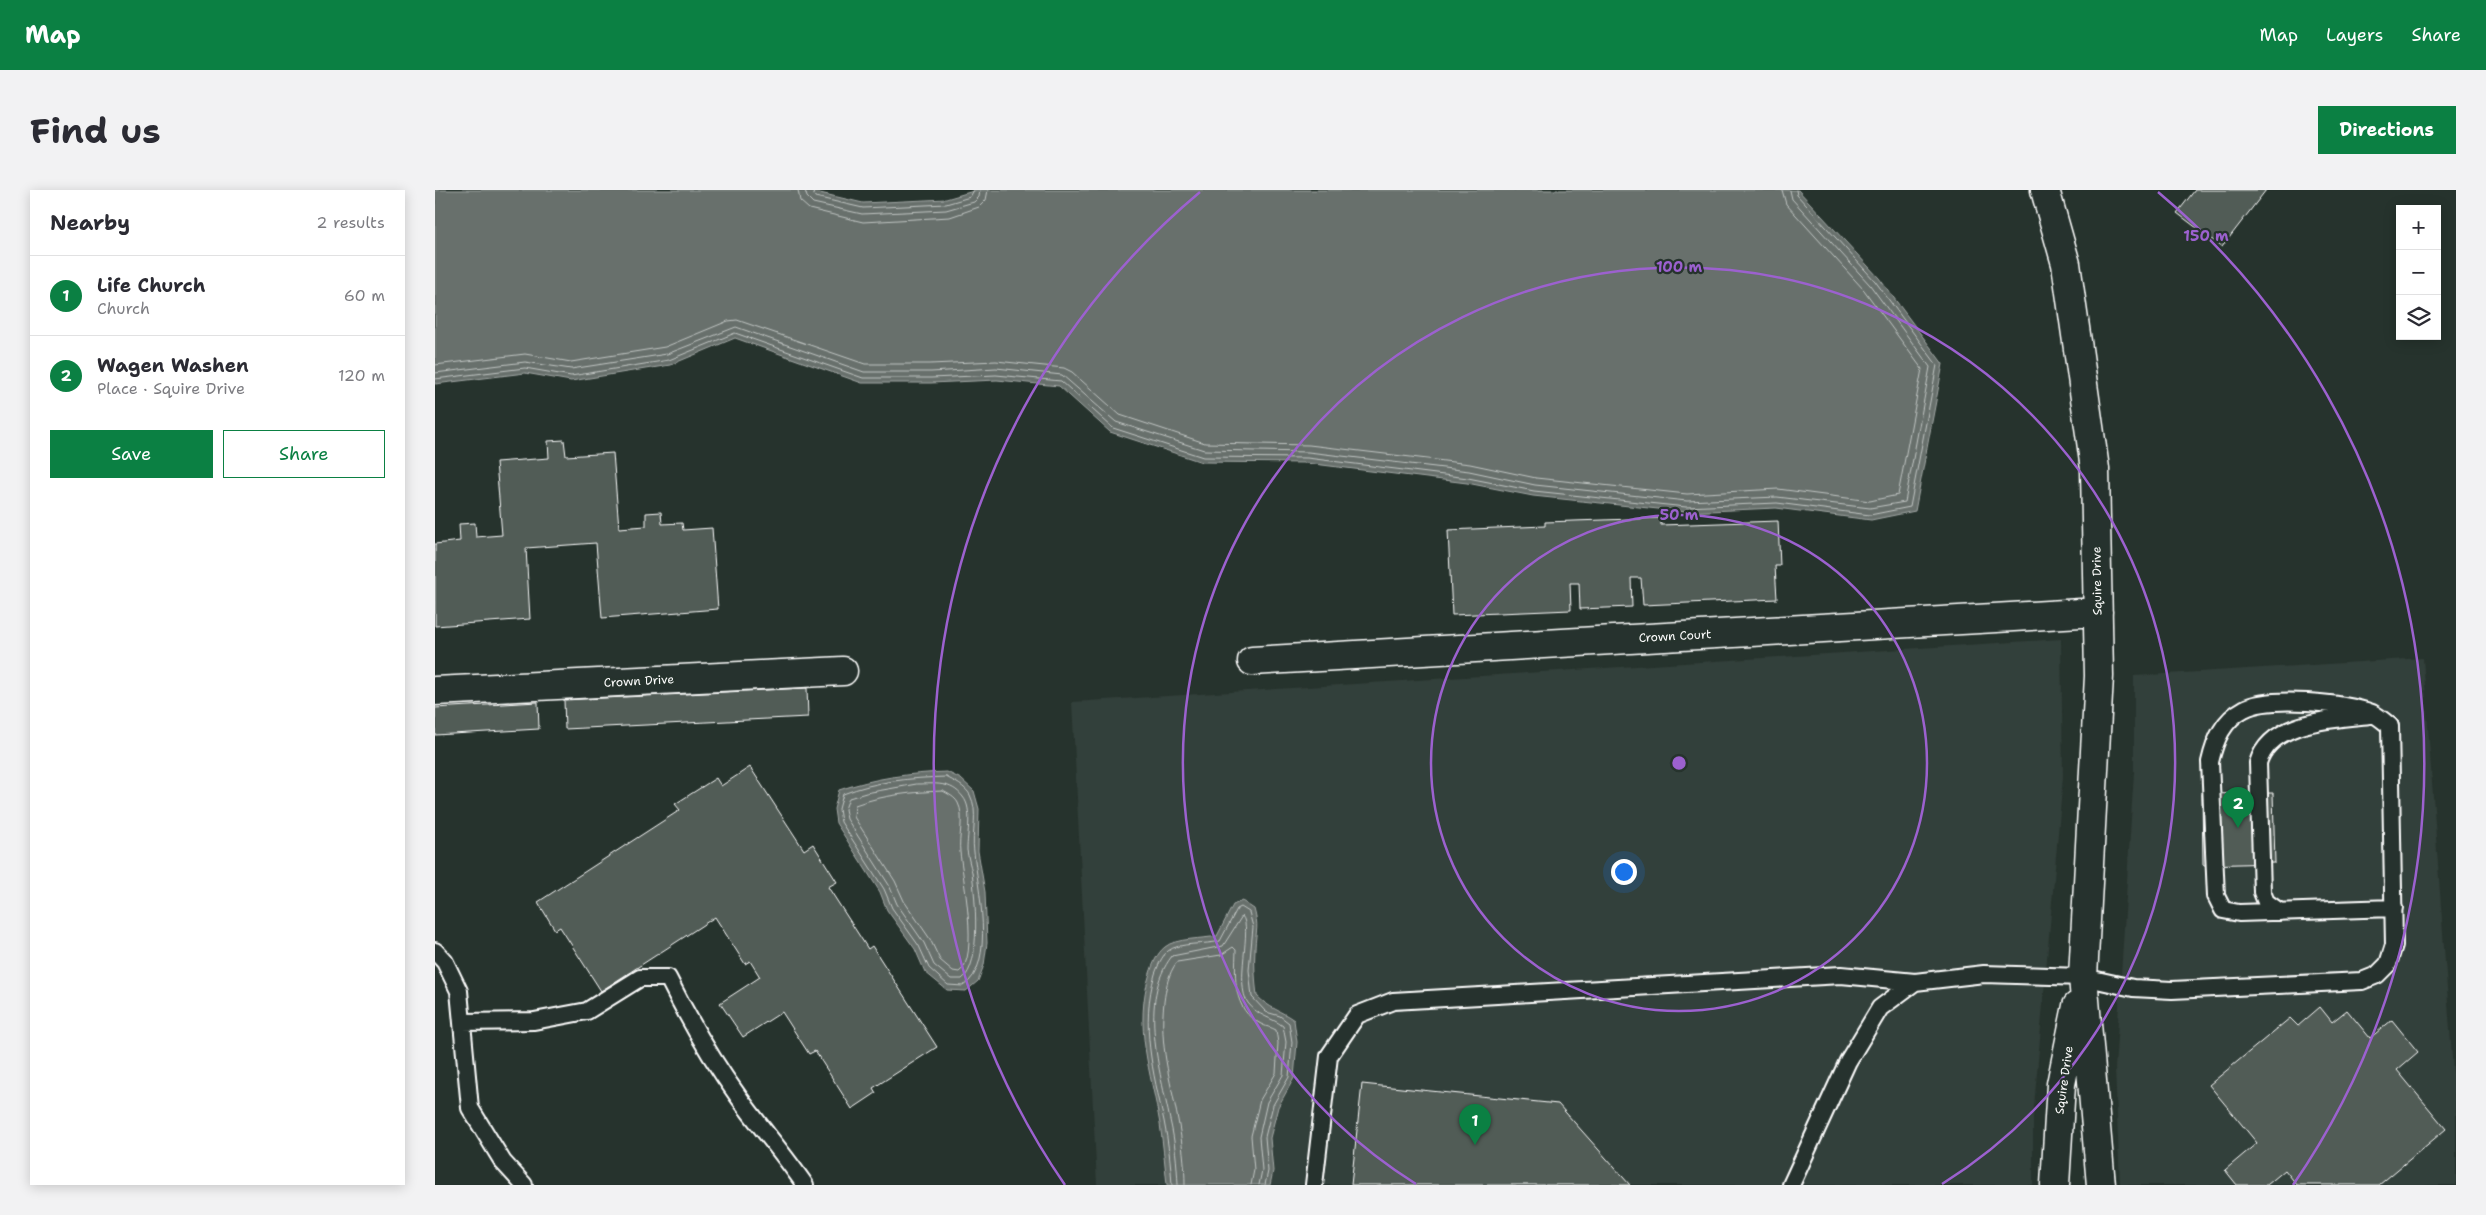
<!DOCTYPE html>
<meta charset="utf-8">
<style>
body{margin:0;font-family:"Shantell Sans",sans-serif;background:#f2f2f3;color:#2b2b33}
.controls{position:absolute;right:15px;top:15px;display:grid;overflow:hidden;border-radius:0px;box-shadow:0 2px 12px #0003}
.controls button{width:45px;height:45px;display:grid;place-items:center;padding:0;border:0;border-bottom:1px solid #e1e1e2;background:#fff;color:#2b2b33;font:25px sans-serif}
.you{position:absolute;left:1188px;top:681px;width:18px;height:18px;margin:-12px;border:4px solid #fff;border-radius:50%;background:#1a73e8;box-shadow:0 0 0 8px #1a73e833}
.badge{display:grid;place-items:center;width:32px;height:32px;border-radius:50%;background:#0b8043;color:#fff;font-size:16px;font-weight:700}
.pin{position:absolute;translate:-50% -41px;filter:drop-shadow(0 1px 2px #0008)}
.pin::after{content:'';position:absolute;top:26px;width:18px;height:15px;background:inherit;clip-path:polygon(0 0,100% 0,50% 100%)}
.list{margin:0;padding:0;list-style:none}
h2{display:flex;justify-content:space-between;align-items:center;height:65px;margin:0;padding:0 20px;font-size:21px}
h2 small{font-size:16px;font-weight:400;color:#7c7c81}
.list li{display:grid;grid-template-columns:32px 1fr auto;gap:15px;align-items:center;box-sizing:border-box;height:80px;padding:0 20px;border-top:1px solid #e1e1e2}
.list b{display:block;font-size:19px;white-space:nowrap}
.list p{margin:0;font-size:16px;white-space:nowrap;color:#7c7c81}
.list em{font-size:16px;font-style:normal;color:#7c7c81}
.actions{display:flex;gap:10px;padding:15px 20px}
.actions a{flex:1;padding:11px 0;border:1px solid #0b8043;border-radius:0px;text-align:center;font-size:18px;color:#0b8043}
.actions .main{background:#0b8043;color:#fff}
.icon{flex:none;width:28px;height:28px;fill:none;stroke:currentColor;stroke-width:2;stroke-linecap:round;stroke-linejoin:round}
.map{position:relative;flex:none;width:2021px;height:995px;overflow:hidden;border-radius:0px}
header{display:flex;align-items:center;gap:30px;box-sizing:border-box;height:70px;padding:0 25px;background:#0b8043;color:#fff}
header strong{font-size:24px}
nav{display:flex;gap:28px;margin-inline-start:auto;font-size:18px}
.intro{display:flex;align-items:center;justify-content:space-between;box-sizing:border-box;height:120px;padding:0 30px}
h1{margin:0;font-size:35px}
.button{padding:12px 22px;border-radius:0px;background:#0b8043;color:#fff;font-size:18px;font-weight:700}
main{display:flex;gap:30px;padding:0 30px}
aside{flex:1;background:#fff;border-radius:0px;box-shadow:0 2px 12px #0003}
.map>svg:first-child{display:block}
</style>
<header>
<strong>Map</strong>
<nav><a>Map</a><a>Layers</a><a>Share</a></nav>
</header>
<div class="intro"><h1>Find us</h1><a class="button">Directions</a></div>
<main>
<aside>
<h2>Nearby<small>2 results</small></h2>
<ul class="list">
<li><span class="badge">1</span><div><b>Life Church</b><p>Church</p></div><em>60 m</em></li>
<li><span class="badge">2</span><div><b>Wagen Washen</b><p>Place · Squire Drive</p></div><em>120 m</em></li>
</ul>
<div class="actions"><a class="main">Save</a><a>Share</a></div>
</aside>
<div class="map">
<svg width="2021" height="995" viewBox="0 0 2021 995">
<rect width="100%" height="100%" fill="#26332d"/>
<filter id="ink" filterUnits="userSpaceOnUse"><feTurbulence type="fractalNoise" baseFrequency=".02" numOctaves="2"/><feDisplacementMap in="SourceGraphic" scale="10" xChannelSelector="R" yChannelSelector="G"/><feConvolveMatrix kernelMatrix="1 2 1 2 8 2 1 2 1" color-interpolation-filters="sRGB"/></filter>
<g filter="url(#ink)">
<path fill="#333f3a" d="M1626 449 1628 587 1598 928V995H662L637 512Z
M1988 468 2021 922V995H1685L1680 878 1699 582V486Z"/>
<path fill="#67706c" stroke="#a4a9a7" d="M0 0H372L428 13 511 9 542 0H1363L1444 88 1508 174 1480 321 1436 330 1341 318 1252 322 1098 306 1032 293 871 273 767 272 675 242 624 196 562 190 496 193H427L300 148 235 175 136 191 90 183 0 194Z
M512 582 526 589 539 601 544 619 543 661 550 702 552 753 549 775 543 791 531 801 512 800 490 782 480 759 452 720 445 702 401 633 399 619 404 600C440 588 475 583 512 582Z
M807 711 819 719C824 737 821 739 820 758 819 774 820 790 822 806 835 819 845 820 859 830L862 852 859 888 843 917 835 948 838 981 835 995H732C730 975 728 954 725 934 716 881 698 837 715 783 718 774 722 763 730 757 740 748 769 749 782 746L798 715Z"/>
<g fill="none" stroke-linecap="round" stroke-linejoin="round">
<path stroke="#c2c6c4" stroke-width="1" d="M363 0 365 11 374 19 428 32 515 27 544 17 551 10 553 0
M370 0 372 7 378 13 427 24 511 20 539 12 544 7 545 0
M377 0 380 7 428 18 511 14 535 7 539 0
M0 175 90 164 136 172 230 157 293 131 302 130 430 174H495L561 171 629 178 637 182 685 225 770 253 874 255 1035 274 1101 288 1252 304 1343 299 1435 311 1463 305 1487 179 1429 100 1351 14 1347 0
M0 183 90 172 136 179 232 164 301 137 429 182H496L561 178 627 185 681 232 769 260 873 262 1034 281 1100 295 1252 311 1342 307 1435 318 1470 312 1495 177 1435 95 1357 9 1355 0
M0 189 90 178 136 186 234 170 300 143 428 188H496L561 185 626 191 678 238 768 267 872 268 1033 288 1099 301 1251 317 1342 313 1435 325 1475 317 1502 175 1440 91 1362 5 1361 0
M511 587C519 591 531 597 535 605 544 622 536 643 539 662 542 695 562 775 528 796L513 795 494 778 484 756 457 718 449 699 406 632 404 619 408 604C441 591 476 588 511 587Z
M482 594C500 594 516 591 528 607 538 619 532 644 532 660 533 667 535 675 537 682 540 706 547 775 527 789H516L499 775 489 753 462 714 454 695 412 629 410 619 414 608 431 603Z
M508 601C513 604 520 607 523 613 530 626 523 648 525 662 527 684 545 769 524 782L518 781 505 770 495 749 469 711 460 691 419 627 420 615C448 605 478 602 508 601Z
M737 995C736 974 733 951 729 931 718 882 705 834 720 784 723 776 726 767 733 761 744 752 771 755 785 751L802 719 806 717 814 722 818 737 814 780 817 807 831 822 845 826 854 833 857 852 854 887 838 915 830 947 833 981 830 995
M743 995C742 974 740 951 735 930 725 881 703 810 737 766L788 756 807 726C818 737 799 794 813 813 824 827 836 827 848 836L851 852 848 885 832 912 824 947 827 980 824 995
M750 995C750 974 747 951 743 930 735 888 724 855 729 812 731 797 733 784 742 772L786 765 798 757 801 760C800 787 797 820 826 834 831 837 836 837 841 840L843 853 841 883 825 910 816 946 819 980 816 995"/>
</g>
<path fill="#515c57" stroke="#fff" d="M1760 0H1831L1787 57 1742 23Z
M129 250 131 266 178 263 184 338 211 336V323L226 322 227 334 247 333 248 340 277 338 283 419 167 428 161 353 91 358 95 429 0 436V354L25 351 24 334 40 333 41 347 67 345 61 272 114 268 113 251Z
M1226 328V335L1343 331 1345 376H1340L1342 409 1208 415 1206 388H1196L1197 417 1145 419 1144 393H1135L1136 420 1017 425 1013 340 1110 336V332Z
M372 498 373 527 130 539 129 510Z
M103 512 104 539 0 545V518Z
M315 577 369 660 378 654 402 692 393 697 433 759 437 756 502 857 438 898 441 903 417 919 380 861 374 864 347 822 308 847 285 813 325 787 315 771 310 774 280 727 166 801 125 737 120 740 103 712 245 620 240 614 281 588 286 596Z
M1838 603 1840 673 1768 675 1767 604Z
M1885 817 1897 832 1912 820 1935 848 1957 830 1983 862 1962 880 2011 939 1944 995H1862L1850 980 1832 995H1802L1790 980 1822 953 1774 895 1855 828 1863 836Z
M927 894 1123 914 1195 995H916Z"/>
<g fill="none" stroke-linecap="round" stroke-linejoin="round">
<defs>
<path id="lane" d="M1845 722 1831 712 1827 702 1823 573C1836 530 1897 530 1934 525
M0 761 10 772 24 801 35 918 68 972 89 995
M27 832 99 831 152 821 205 788H233C254 830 276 869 303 906 325 937 349 964 370 995
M879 995 894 866 922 825 958 811 1406 785 1480 792
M1356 995 1413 871 1445 818 1480 792 1549 784 1648 787 1698 798 1737 800 1927 791 1942 785 1953 774 1959 755 1955 536C1950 532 1943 526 1937 523 1910 513 1834 505 1809 519 1788 530 1780 550 1775 572L1781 706 1788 720 1804 723 1959 718"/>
<path id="street" d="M1610 0 1631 74 1660 279 1664 486 1648 787 1666 995
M817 471 1663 422
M0 501 408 481
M1620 995 1626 894 1642 816"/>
</defs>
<use href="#lane" stroke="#fff" stroke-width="20"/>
<use href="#street" stroke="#fff" stroke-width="31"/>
<use href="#lane" stroke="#26332d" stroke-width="16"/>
<use href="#street" stroke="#26332d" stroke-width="28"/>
</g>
</g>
<g fill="none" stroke="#9c61cf" stroke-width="2.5">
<circle cx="1244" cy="573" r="248"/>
<path d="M981 994A496 496 0 1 1 1507 994"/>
<path d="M630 995A745 745 0 0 1 765 2M1723 2A745 745 0 0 1 1858 995"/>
</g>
<g text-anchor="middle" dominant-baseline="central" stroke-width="4.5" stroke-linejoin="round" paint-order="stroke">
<g font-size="12" fill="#fff" stroke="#26332d">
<text transform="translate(1662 391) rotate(-91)">Squire Drive</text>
<text transform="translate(1240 446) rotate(-3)">Crown Court</text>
<text transform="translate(204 491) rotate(-3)">Crown Drive</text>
<text transform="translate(1629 890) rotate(-82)">Squire Drive</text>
</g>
</g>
<circle cx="1244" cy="573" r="8" fill="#9c61cf" stroke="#26332d" stroke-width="2.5"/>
<g font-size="15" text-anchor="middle" font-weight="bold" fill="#9c61cf" stroke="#26332d" stroke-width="4.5" stroke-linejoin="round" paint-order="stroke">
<text x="1771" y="51">150 m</text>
<text x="1244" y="82">100 m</text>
<text x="1244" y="330">50 m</text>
</g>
</svg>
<div class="controls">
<button>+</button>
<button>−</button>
<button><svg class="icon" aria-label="layers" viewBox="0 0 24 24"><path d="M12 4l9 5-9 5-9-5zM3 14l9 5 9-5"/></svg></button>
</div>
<div class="you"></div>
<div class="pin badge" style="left:1040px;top:955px">1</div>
<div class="pin badge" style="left:1803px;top:638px">2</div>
</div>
</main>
